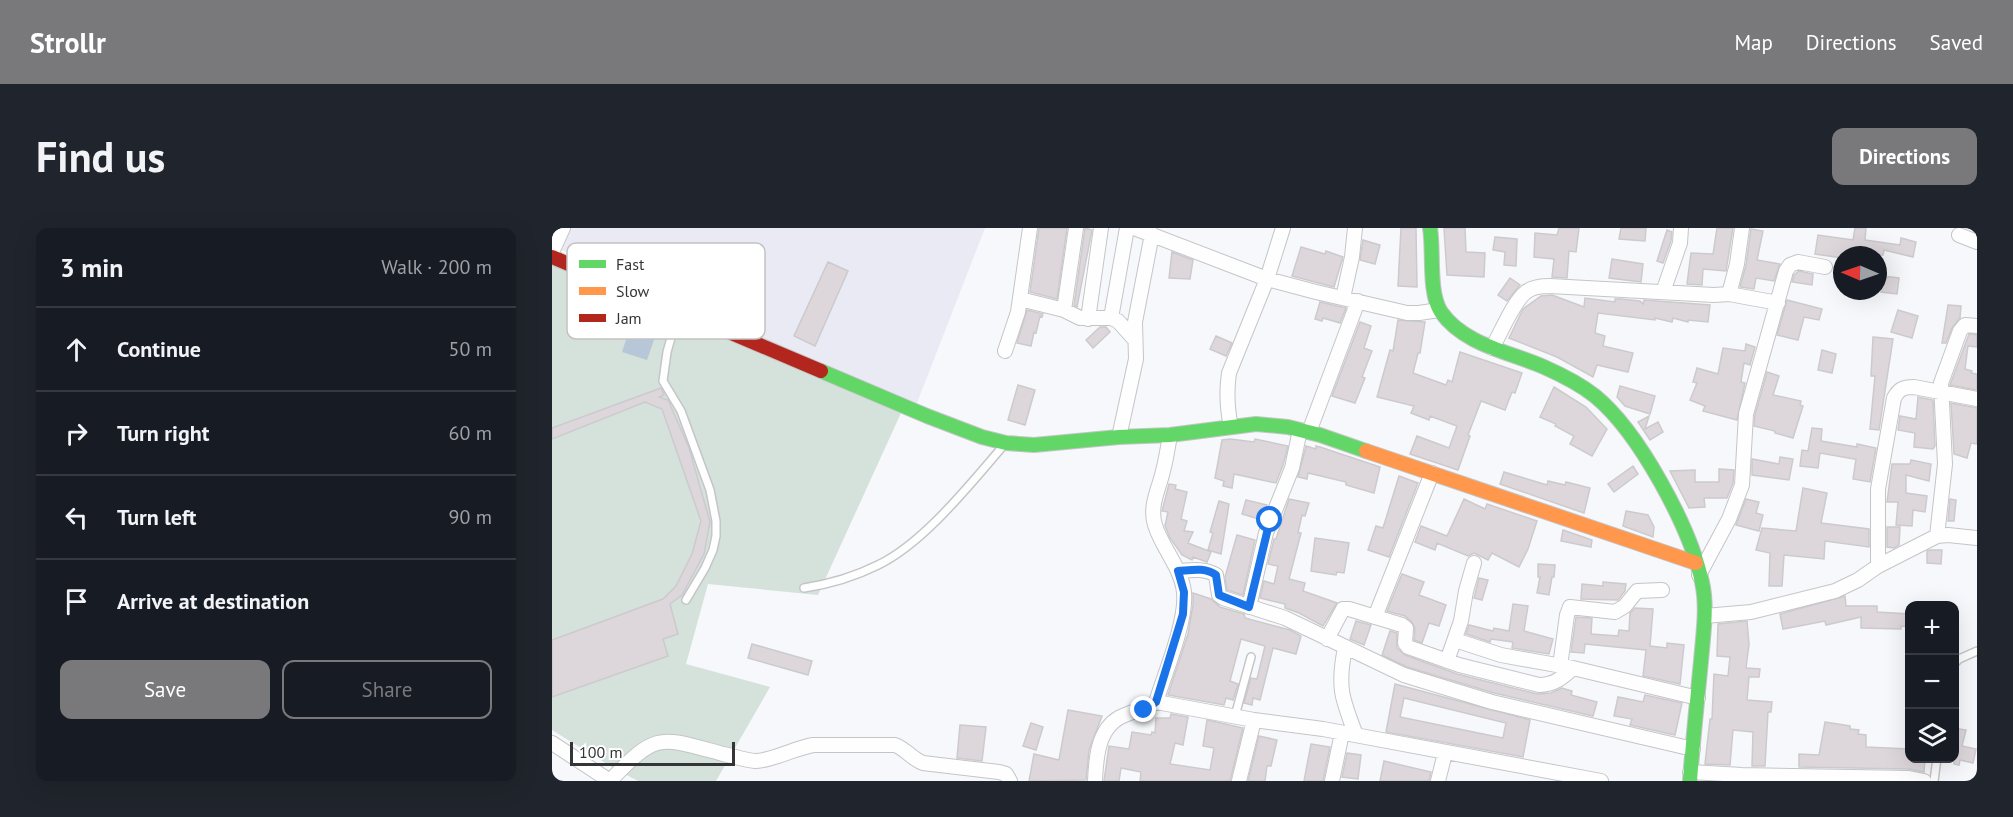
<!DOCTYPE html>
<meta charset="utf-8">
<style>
body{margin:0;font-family:"PT Sans",sans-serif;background:#20242c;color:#f1f3f6}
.controls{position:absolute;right:18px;bottom:18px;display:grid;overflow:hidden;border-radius:12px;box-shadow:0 6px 24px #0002}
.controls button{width:54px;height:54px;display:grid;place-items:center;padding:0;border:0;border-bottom:2px solid #363941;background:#171b24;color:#f1f3f6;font:30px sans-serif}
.compass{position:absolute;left:1281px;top:18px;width:54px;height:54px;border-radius:50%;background:#171b24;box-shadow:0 6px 24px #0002;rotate:272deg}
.scale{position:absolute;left:18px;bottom:15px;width:165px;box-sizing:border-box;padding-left:6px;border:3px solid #353538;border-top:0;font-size:16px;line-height:21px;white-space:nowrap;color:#353538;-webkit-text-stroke:4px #fff;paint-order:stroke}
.stop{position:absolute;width:18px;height:18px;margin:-14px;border:4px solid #1a73e8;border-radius:50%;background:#fff}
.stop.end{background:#1a73e8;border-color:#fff;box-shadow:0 2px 6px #0008}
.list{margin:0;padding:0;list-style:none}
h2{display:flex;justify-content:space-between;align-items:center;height:78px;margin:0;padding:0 24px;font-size:26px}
h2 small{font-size:20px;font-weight:400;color:#9ea1a6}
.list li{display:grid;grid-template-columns:39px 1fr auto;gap:18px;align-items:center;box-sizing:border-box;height:84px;padding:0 24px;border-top:2px solid #363941}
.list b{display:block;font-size:22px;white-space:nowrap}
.list em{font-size:20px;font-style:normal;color:#9ea1a6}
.actions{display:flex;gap:12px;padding:18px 24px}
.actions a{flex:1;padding:14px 0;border:2px solid #79797c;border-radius:12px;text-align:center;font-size:21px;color:#79797c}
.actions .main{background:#79797c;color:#fff}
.icon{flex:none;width:33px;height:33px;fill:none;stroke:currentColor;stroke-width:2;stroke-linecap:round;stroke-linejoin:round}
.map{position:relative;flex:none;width:1425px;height:553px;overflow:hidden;border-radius:12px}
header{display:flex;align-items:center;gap:36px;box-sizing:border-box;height:84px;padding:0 30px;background:#79797c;color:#fff}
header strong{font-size:28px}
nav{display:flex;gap:33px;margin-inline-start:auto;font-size:21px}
.intro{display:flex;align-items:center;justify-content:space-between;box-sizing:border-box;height:144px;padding:0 36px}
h1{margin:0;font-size:42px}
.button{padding:15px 27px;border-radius:12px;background:#79797c;color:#fff;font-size:21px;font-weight:700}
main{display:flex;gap:36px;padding:0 36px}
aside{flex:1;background:#171b24;border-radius:12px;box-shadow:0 6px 24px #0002}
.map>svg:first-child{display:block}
</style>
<header>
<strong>Strollr</strong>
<nav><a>Map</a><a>Directions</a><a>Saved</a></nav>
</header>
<div class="intro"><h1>Find us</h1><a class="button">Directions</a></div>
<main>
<aside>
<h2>3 min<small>Walk · 200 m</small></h2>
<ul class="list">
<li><svg class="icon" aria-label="ahead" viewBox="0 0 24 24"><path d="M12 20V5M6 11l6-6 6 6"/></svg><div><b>Continue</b></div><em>50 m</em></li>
<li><svg class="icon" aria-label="right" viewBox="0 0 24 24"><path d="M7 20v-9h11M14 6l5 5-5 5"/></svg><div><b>Turn right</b></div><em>60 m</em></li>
<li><svg class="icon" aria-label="left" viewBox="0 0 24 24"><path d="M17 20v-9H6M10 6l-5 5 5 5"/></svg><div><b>Turn left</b></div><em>90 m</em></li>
<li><svg class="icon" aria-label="arrive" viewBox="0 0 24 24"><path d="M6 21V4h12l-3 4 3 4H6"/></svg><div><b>Arrive at destination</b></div></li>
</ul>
<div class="actions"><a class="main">Save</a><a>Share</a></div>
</aside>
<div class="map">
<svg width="1425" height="553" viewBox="0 0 1425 553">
<rect width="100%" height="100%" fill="#f7f8fb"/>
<path fill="#e9eaf4" d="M17 0H433L365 175 88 62 8 21Z"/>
<path fill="#d5e1db" d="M0 37 349 185 266 367 156 356 134 436 218 459 164 553H86L63 541 0 502Z"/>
<path fill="#b7c7d8" d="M82 87 101 93 97 106 103 109 95 132 70 124Z"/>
<path fill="#ddd7dc" stroke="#cccacd" stroke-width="1.5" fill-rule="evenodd" d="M487 0H515L505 71 478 64Z
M533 0 540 2 525 79 522 77Z
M849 0H864L865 59 846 58Z
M892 0H913L914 24 933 25 932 49 895 47Z
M1007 0H1027L1024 24 1017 23 1015 50 1000 49 1002 31 982 29 983 5 1005 7Z
M1069 0H1094L1093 13 1067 11Z
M1165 0H1181L1174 43 1151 41 1150 57 1135 56 1139 25 1161 26Z
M1303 0H1314L1313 12 1348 17 1349 10 1364 14 1361 29 1332 22 1331 27H1290V30L1263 26 1266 7 1301 12Z
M1199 1 1211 3 1205 32 1228 36 1222 53 1204 50 1202 61 1188 59 1194 37Z
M1115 2 1120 4 1119 13 1111 35 1105 33Z
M943 9 965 11 964 38 952 37 953 24 941 22Z
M811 12 828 17 823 36 808 32Z
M749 19 773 26 774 23 791 29 782 59 740 48Z
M620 24 641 32 638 51 617 50Z
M1060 31 1091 36 1089 54 1057 50Z
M276 34 296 43 263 118 242 108Z
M1247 43 1261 46 1260 57 1240 54 1242 47Z
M1331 48 1347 50 1345 66 1329 64Z
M958 50 968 57 955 73 946 67Z
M1000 67 1032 79 1033 70 1063 74V71H1069L1088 73 1091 76 1092 72 1158 77 1156 94 1136 92V94L1121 90 1120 94 1103 90V92L1046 85 1043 105 1053 108 1051 118 1081 125 1076 144 1045 137 1041 149 1005 129 957 110 971 81 989 68Z
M1235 72 1270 81 1267 92 1252 89 1246 112 1225 107Z
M768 74 794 80 788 95 771 90 770 93 763 91Z
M1396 77 1409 78 1408 90 1400 100 1394 115H1390Z
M475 82 491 86 490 89 488 88 484 105 482 104 479 118 465 115Z
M1346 82 1366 88 1360 110 1339 104Z
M846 92 873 94 868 125H866L861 145 894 157 896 152 900 154 908 124 970 145 963 165 960 164 953 182 929 173 916 207 918 208 906 242 858 226 865 208 897 220 905 198 878 188 877 192 859 185 862 178 825 169 838 122 841 123Z
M808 94 819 98 812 120 820 123 810 149 813 150 803 175 780 168Z
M548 99H554L558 104 541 120 534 112Z
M1417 106 1425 107V119L1416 118 1413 141 1420 143 1419 145 1425 146V162L1398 157Z
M664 108 680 115 674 128 658 121Z
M1321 109 1341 111 1327 202 1318 201 1323 148H1319Z
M1194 116 1203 119 1198 137 1192 135 1189 154 1193 155 1185 192 1151 183 1153 178 1138 172 1145 155 1141 154 1145 140 1166 146 1171 120 1193 123Z
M1270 122 1284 126 1280 145 1266 142Z
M1215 144 1227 148 1221 167 1249 173 1248 177 1251 178 1241 210 1223 205V203L1202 198 1203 187Z
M466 157 483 162 473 197 456 192Z
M1068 158 1103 168 1098 186 1073 178 1065 169Z
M1002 159 1034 179 1055 201 1040 228 1018 216 1022 208 1003 198 1004 196 988 189Z
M109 160 112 167 107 169 116 172 137 220 158 294 152 326 130 367 118 376 126 406 111 411 116 428 0 469V412L111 371 124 358 140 326 149 293 110 181 93 174 0 211V200Z
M1366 169 1381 172 1383 218 1381 221 1362 219 1363 205 1346 202 1348 188 1364 191Z
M1399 175 1425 180V216L1419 215 1415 230 1402 226Z
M1097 188 1093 201 1106 194 1111 204 1098 212 1086 194Z
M1260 200 1270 201 1269 213 1305 219V216L1324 220 1318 254 1301 251 1304 231H1302L1268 225 1266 240 1248 238 1250 222 1256 223Z
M678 211 702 214 703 211 736 218 731 237 724 255 682 246 680 260 671 258 672 253 663 250 670 212Z
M754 218 764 221V218L768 219 828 239 822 265 794 257V254L756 245 755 251 746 249Z
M1228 229 1241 231 1237 252 1200 247V231L1227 236Z
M1359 232 1379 236 1377 253 1354 247V265L1375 268 1373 284 1361 282 1360 298 1344 297 1346 274H1335L1340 236H1358Z
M1081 238 1086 246 1062 264 1056 256Z
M1167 241 1182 242 1181 255 1175 270H1152L1153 279 1137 280 1118 243 1143 242V254H1167Z
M952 244 995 257 996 253 1013 257 1014 254 1038 260 1032 285 948 256Z
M847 248 866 255 837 329 816 322 824 298 831 300Z
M617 256 624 257 623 261 635 264 629 291 635 293 632 303 641 304 636 315 659 324 655 334 641 329 640 332 630 327 618 310 613 298 616 284 610 283Z
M1251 260 1275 265 1269 295 1317 301V319L1273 313 1272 331 1232 327 1230 358H1217L1218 325 1204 322 1210 300 1244 303Z
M737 271 757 275 753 288 750 287 746 305H749L737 351 753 355 751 363 785 375 771 398 747 385 733 380V376L708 370 712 353 722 356 726 338 716 336 722 311H724Z
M912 271 933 281 935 276 985 293 976 321 967 339 940 325 936 332 922 325 916 328 885 315 883 322 863 314 869 298 895 308Z
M1194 271 1207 274 1204 285 1211 287 1207 303 1184 297Z
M1398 271 1404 272 1402 293H1396Z
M694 272 715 277 710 292 690 286Z
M667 273 677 276 669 326 656 322 661 305 658 304Z
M1074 283 1096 287 1102 299 1101 309 1071 298Z
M1335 299H1348L1347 317 1342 320 1335 319Z
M1011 302 1040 312 1039 319 1009 313Z
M685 307 703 312 691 367 675 362 673 349Z
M763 310 797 315 792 345 785 344 784 347 759 343Z
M1378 322H1390L1389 336 1375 335V323Z
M986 336 1003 337 1002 349H1000L997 367 985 365 988 349H986Z
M850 346 872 354 867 367 894 377 887 398 877 395 870 415 862 412 863 400 859 393 853 388 835 383Z
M927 350 936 352 930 372 922 370Z
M1051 354 1074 356 1073 363 1066 372 1029 371 1030 356 1051 358Z
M641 365 659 371 668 379 692 386 693 390 738 402 749 408 744 426 721 420 708 472 701 470 700 477 692 475 699 450 705 451 713 418 689 411 678 453 686 456 681 472 674 470 672 477 616 467 636 406 641 377Z
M1293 368 1294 378H1325V384L1358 386V399L1349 398V401L1309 400V389L1274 397 1273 393 1231 401 1228 386Z
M961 376 976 378 972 403 1001 411 997 426 960 420 961 414 939 411 938 414 914 406 917 397 941 403 942 400 957 403Z
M1083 380 1101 381 1098 418 1115 420V415L1132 417 1128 456 1091 448 1094 422 1033 416 1032 425 1019 424 1024 389 1040 390 1039 406 1066 408 1067 402 1077 403 1078 385Z
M804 393 819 397 812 417 798 411Z
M1195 393 1197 416 1194 440 1208 441 1207 449H1197L1195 472 1220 474 1219 484H1216L1213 538H1200L1201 504 1181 502 1178 537 1153 536 1158 491H1160L1162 446 1176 448 1178 429 1165 428 1166 396Z
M838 403 845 405V420L853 427 905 446 985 466 999 465 1010 460 1020 463 1019 467 1045 474 1041 488 942 465 855 439 830 427Z
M200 416 260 433 256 447 196 430Z
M843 456 978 492 971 529 834 504ZM852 470 954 495 951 510 848 489Z
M1093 467 1130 475 1123 507 1078 497 1080 491 1062 488 1066 469 1091 474Z
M516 482 550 488 537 522 534 552 477 553 482 526 507 532Z
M619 486 636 489 631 517 623 515 618 536 658 542 662 520 651 518 655 492 691 500 678 553H588L589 544 569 540 567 553H552L557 518 577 521 580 504 599 507 600 504 603 505 604 490H618Z
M1273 494 1298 498V501L1307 502 1306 506 1314 507V519L1357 521V531H1373L1372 544 1357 541 1247 539V526L1267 527Z
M479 495 491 499 484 522 471 518Z
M408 497 434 499 430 533 405 530Z
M1402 500 1414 502 1410 518 1424 521 1421 535 1408 532 1407 537 1402 536Z
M707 508 725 512 719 538H715L713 553H696Z
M759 516 778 519 771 553H752Z
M795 525 809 527 806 551 790 549Z
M832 533 879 544 877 553H828Z"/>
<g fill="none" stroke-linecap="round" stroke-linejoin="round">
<defs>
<path id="lane" d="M126 85 115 124 111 153 129 183 158 262 164 293V308L161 322 153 340 134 372
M252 360C278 356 302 349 326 337 372 315 419 255 452 217
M1402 436 1407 431 1425 423
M683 488 699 429
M1382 553 1385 530"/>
<path id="street" d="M582 0 715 51 764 64 855 85H867L887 82
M1407 7 1425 14
M0 24 11 0
M1111 64 1128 15 1129 0
M1177 66 1226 75
M791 70 800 29 803 0
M468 71 512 82 528 90H559L566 93 583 112
M512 82 524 0
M559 90 575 0
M536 91 549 0
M940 120C949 105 961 74 974 64 980 59 990 58 998 58L1162 67 1177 66 1185 36 1190 0
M453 123 466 84 478 0
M679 199C675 180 674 165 677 145L715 51 731 0
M757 204 806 73
M567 209 584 131 583 94 600 6
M1385 308 1393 236 1389 155 1408 103 1413 97 1425 98
M1326 338V261L1342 170C1347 161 1351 159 1362 159L1425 171
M626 343C640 342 653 340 664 347L667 367 671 370 733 390 852 447 940 474 1141 521
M1147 347 1177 291 1190 257 1194 186 1234 43 1238 37 1246 34 1273 39
M697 379 714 305 740 240 748 202
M1153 388 1199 384 1283 363 1306 352 1326 338 1385 308 1396 307 1425 310
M823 389 880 245
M775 411 791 381H797L850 397 854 400 853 415 856 419 907 437 987 457C1002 457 1010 450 1021 440
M903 412 949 427 1021 440 1146 470
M793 420C785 459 790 471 804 507
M895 433 909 393 914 363 922 335
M1008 438 1015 387 1018 379 1063 384 1073 378 1085 363 1110 362
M604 474 702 492 771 501 1049 553
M0 515 58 553
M1138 544 1190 547 1357 550 1372 553
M58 553C105 503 108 509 171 526 182 528 192 532 203 533 220 533 243 520 261 517H343C354 521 360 531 371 535L447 544 454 546 458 553
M543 553C544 529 546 497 573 487 586 481 590 484 604 474 613 445 635 393 632 364 629 339 610 320 603 297 597 278 607 261 611 243 614 232 616 219 618 207
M687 553 702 492
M780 553 790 505
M886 553 893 525"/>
<path id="fast" d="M878 0C882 24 876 64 889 84 912 117 958 124 992 139 1010 147 1028 156 1043 168 1087 204 1138 299 1150 354 1155 376 1152 400 1150 422 1146 466 1141 509 1138 553
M269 143 375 188 430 209 454 215 482 217 567 209 618 207 704 196 736 199 768 207 814 223"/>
<path id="slow" d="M814 223 1144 335"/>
<path id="jam" d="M0 29 269 143"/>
</defs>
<use href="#lane" stroke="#c4c5c7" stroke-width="10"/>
<use href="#street" stroke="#c4c5c7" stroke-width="16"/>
<use href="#fast" stroke="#c4c5c7" stroke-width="16"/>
<use href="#slow" stroke="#c4c5c7" stroke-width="16"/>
<use href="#jam" stroke="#c4c5c7" stroke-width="16"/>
<use href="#lane" stroke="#fefefe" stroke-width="7"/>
<use href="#street" stroke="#fefefe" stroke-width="14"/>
<use href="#fast" stroke="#63d668" stroke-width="14"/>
<use href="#slow" stroke="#ff974d" stroke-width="14"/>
<use href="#jam" stroke="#b3261e" stroke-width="14"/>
</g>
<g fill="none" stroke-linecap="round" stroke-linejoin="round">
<path stroke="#1a73e8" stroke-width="8" d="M592 482 604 474 631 386 632 364 626 343C640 342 653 339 664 347L667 367 697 379 718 292"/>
</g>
<rect x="15" y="15" width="198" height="96" rx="9" fill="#fff" stroke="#c2c2c3" stroke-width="1.5"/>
<rect x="27" y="32" width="27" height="8" fill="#63d668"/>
<rect x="27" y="59" width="27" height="8" fill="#ff974d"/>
<rect x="27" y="86" width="27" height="8" fill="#b3261e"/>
<g font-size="16" fill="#353538">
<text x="64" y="42">Fast</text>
<text x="64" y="69">Slow</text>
<text x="64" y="96">Jam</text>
</g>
</svg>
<div class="controls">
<button>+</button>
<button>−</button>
<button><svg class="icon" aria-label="layers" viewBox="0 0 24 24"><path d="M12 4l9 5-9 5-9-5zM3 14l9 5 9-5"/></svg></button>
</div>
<svg class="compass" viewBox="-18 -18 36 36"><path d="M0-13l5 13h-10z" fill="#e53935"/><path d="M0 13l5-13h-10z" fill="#9ea1a6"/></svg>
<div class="scale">100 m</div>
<div class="stop" style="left:718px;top:292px"></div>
<div class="stop end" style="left:592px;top:482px"></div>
</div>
</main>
